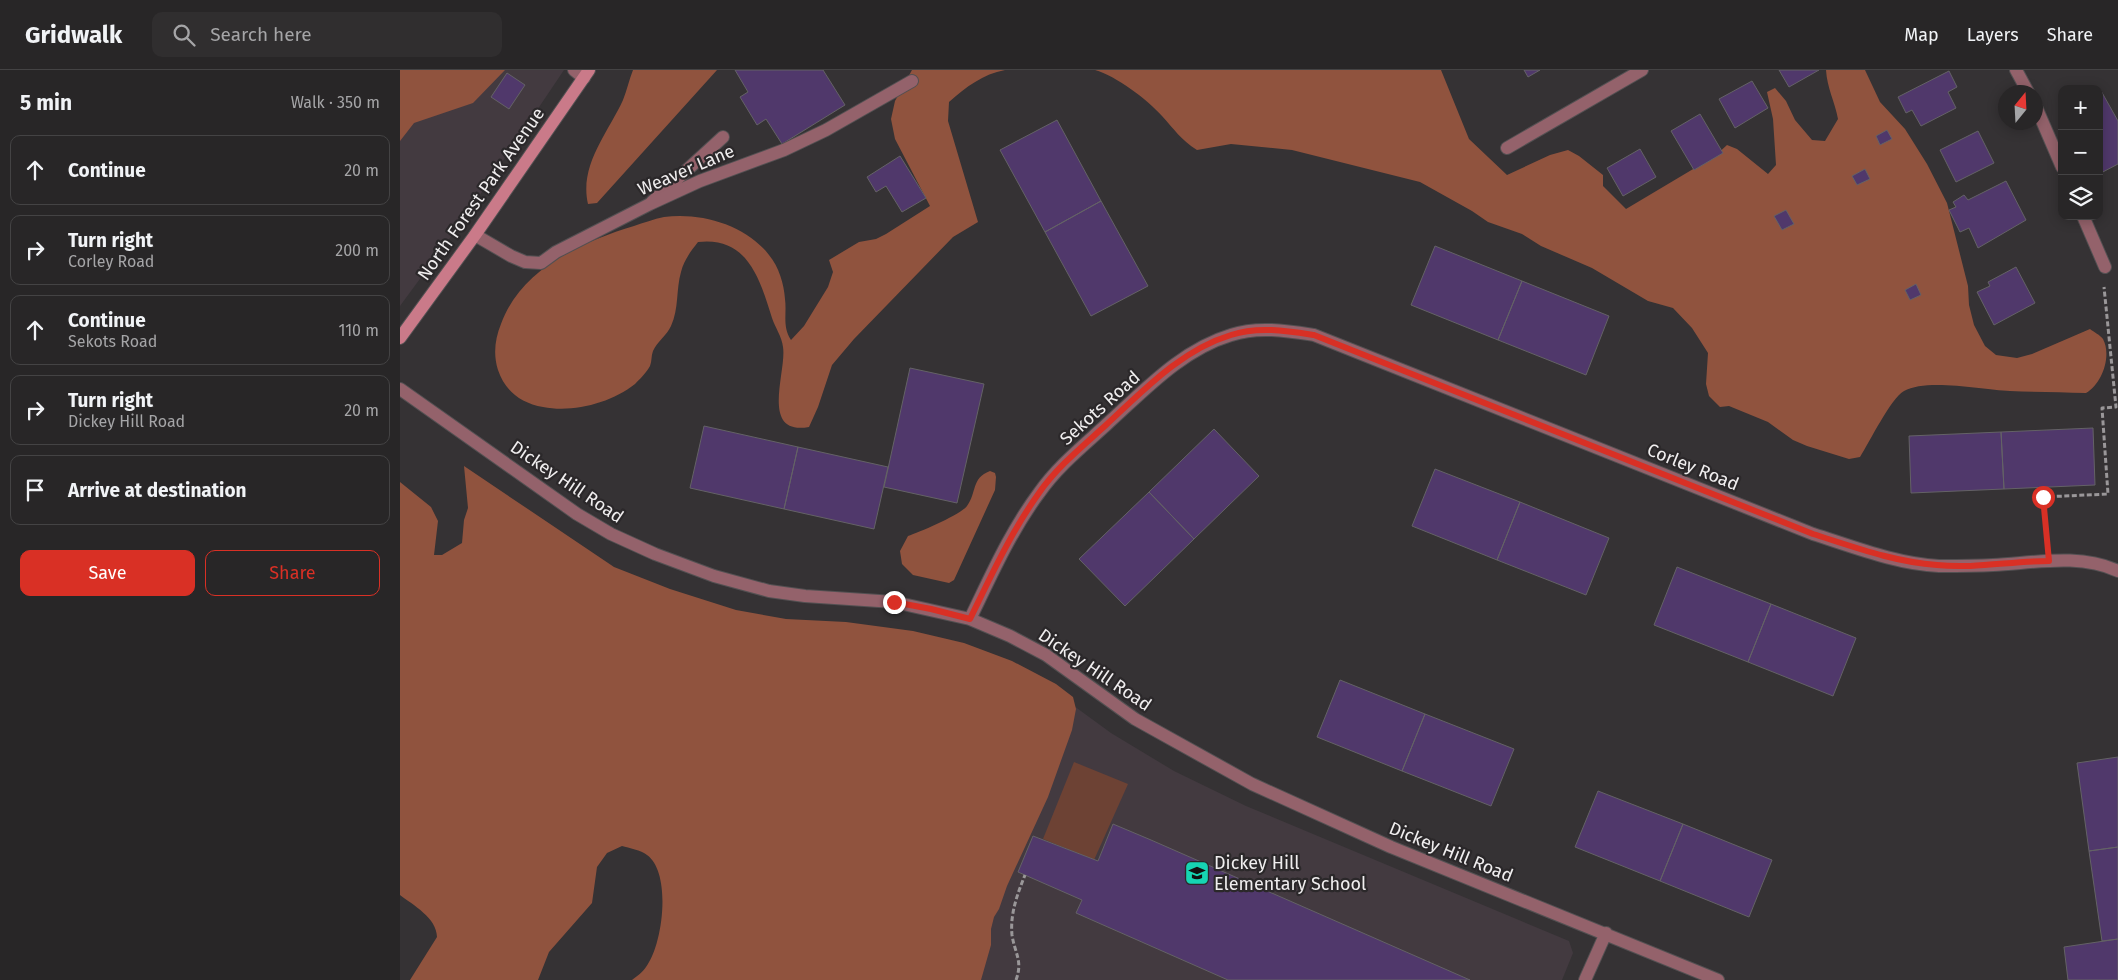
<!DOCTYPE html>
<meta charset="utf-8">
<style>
body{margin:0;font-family:"Fira Sans",sans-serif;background:#302e2f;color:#f1f3f6}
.controls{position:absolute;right:15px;top:15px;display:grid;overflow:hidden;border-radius:10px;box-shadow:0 2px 12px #0003}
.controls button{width:45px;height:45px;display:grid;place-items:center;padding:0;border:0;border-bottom:1px solid #444344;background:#282627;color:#f1f3f6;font:25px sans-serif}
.compass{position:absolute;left:1598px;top:15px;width:45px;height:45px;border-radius:50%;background:#282627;box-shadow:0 2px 12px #0003;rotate:18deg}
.stop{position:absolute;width:15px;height:15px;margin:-11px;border:4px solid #d93025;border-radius:50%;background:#fff}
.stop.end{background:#d93025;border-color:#fff;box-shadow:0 1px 5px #0008}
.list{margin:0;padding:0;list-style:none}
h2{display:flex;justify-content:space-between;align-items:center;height:65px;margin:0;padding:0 20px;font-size:21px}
h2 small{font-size:16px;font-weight:400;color:#a5a5a7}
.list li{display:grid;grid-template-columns:32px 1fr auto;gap:15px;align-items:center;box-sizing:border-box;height:70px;margin:0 10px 10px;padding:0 10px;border:1px solid #444344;border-radius:10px}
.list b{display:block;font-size:19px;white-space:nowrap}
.list p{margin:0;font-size:16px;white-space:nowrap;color:#a5a5a7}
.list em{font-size:16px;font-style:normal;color:#a5a5a7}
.actions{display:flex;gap:10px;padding:15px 20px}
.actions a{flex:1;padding:11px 0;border:1px solid #d93025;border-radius:10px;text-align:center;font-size:18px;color:#d93025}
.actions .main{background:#d93025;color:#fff}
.icon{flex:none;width:28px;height:28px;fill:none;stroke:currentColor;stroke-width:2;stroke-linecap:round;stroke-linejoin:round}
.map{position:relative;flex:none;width:1718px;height:910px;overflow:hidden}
header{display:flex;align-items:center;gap:30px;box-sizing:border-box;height:70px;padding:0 25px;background:#282627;border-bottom:1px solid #444344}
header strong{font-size:24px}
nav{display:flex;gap:28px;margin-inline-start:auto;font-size:18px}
.search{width:350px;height:45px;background:#302e2f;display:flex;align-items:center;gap:12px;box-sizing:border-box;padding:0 18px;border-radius:10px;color:#a5a5a7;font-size:19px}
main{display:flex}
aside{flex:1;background:#282627}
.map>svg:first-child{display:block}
</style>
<header>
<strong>Gridwalk</strong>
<div class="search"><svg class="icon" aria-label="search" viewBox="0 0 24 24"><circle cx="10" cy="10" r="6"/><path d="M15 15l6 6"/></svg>Search here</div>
<nav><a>Map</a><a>Layers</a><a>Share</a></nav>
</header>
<main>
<aside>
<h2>5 min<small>Walk · 350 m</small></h2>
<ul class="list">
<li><svg class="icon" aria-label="ahead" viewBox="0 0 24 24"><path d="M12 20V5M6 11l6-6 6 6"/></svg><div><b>Continue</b></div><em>20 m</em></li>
<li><svg class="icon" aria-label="right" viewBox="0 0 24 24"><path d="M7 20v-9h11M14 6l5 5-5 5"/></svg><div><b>Turn right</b><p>Corley Road</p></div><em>200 m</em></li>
<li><svg class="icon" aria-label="ahead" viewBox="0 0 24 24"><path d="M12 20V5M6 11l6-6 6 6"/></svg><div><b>Continue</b><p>Sekots Road</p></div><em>110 m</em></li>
<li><svg class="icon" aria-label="right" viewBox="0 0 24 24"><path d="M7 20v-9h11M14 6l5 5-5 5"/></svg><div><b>Turn right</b><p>Dickey Hill Road</p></div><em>20 m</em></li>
<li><svg class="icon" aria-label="arrive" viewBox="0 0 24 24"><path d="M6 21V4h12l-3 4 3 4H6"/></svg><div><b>Arrive at destination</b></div></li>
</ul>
<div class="actions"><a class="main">Save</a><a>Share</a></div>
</aside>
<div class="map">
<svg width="1718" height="910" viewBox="0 0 1718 910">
<rect width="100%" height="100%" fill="#353234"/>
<path fill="#433a40" d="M0 0H164L61 153 0 236Z
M659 625 711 663 774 701 846 736 1169 871 1173 883 1162 910H545Z"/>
<path fill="#6d4234" d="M674 692 728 714 694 790 643 769Z"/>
<path fill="#90533e" d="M0 0H105L73 33 14 53 0 71Z
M233 0H317L197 133 188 134C179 95 208 63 223 30 227 20 229 10 233 0Z
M512 0H605C583 4 566 17 549 32L548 51 578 152 553 167 454 269 432 295 418 337 409 357C359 366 387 301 383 277 382 267 375 257 372 248 360 210 348 166 298 172 291 181 284 190 281 202 276 219 279 239 271 256 267 265 257 272 253 281 251 286 252 291 250 296 247 302 239 310 235 314 211 333 173 343 143 337 121 333 105 321 98 300 93 284 95 269 101 254 121 199 181 172 234 156 243 153 254 149 264 147 301 142 346 155 369 185 379 197 384 214 385 229 387 244 382 256 391 270L404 256 428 217 433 202 429 190 459 172 476 169 486 164 530 136 495 69 491 49 495 31Z
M695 0H1041L1069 69 1107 105 1150 85 1168 80 1179 86 1203 105V116L1226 139 1315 86 1327 75 1337 79 1368 104 1376 95 1373 49 1367 22 1375 18 1386 31 1395 50 1412 70 1425 71 1438 49C1435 32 1427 18 1426 0H1465L1480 32 1505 59 1527 94 1547 133 1568 216 1569 235 1574 255 1585 276 1596 285 1617 288 1632 284 1690 259C1694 262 1700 265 1703 269 1712 286 1702 314 1686 323 1661 322 1635 322 1610 321 1583 320 1527 308 1504 321 1491 328 1469 373 1460 387L1449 389 1407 376 1393 370 1368 352 1329 336 1320 337 1309 326 1306 314 1308 283 1292 258 1273 238 1248 231 1192 198 1141 176 1122 164 1088 152 1072 141 1020 112 892 80 831 74 797 80C781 70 774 59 762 46 747 29 716 6 695 0Z
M64 396 214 497 270 519 336 540 386 549 446 552 513 561 564 573 612 591 656 614 673 627 676 639 672 660 648 727 607 816 599 839 594 847 591 859V875L581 910H232C237 906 243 902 246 897 263 875 272 803 247 785 241 780 229 778 222 776L207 783 197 797 192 833 149 882 138 910H10L37 867C37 848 13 835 0 825V412L31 437 38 451 34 485H42L62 473 64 450 68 438Z
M590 401 595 403 596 407 595 420 554 510 549 513 513 505 502 494 500 481 508 466C520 462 560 445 567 436 577 423 571 408 590 401Z"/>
<path fill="#50386b" stroke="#646266" d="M335 0H423L445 35 382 74 366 49 357 55 340 27 348 22Z
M1124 0H1140L1128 7Z
M1379 0H1419L1389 17Z
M1549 1 1557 17 1548 22 1556 38 1521 56 1512 40 1506 43 1498 27Z
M107 3 125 15 109 39 91 27Z
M1352 11 1368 38 1335 58 1319 29Z
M1700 19 1718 51V94L1699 104Z
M1300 44 1323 83 1294 100 1271 61Z
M657 50 701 131 645 162 600 80Z
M1487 60 1492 69 1480 75 1476 66Z
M1578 61 1594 93 1556 112 1540 80Z
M1240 79 1256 107 1223 126 1207 98Z
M500 86 526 128 502 142 486 116 476 122 467 107Z
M1465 99 1470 109 1457 115 1452 106Z
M1606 111 1626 150 1578 178 1569 158 1560 162 1549 140 1556 137 1553 132 1564 125 1568 130Z
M701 131 748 216 691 246 645 162Z
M1386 140 1394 154 1382 160 1374 146Z
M1035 176 1122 211 1098 270 1011 235Z
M1616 197 1635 233 1594 255 1577 222 1590 216 1588 212Z
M1122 211 1209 246 1186 305 1098 270Z
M1516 214 1521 225 1510 230 1505 220Z
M510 298 584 314 557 433 484 417Z
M304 356 398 377 384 439 290 418Z
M1693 358 1695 415 1604 419 1601 362Z
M814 359 859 406 794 469 749 422Z
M1601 362 1604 419 1511 423 1509 366Z
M398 377 488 397 474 459 384 439Z
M1035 399 1120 432 1097 490 1012 456Z
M749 422 794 469 725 536 679 489Z
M1120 432 1209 468 1186 525 1097 490Z
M1277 497 1371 534 1348 592 1254 555Z
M1371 534 1456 568 1433 626 1348 592Z
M940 610 1025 644 1002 701 917 667Z
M1025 644 1114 679 1091 736 1002 701Z
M1718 687V777L1689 781 1677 693Z
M1198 721 1283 754 1260 811 1175 777Z
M713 754 751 770 1070 910H828L676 843 682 830 618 802 633 766 698 791Z
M1283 754 1372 790 1349 847 1260 811Z
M1718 777V869L1702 871 1689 781Z
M1718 869V910H1668L1664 877Z"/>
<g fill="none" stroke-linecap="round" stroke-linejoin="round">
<defs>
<path id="lane" d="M174 0 184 8
M252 132 323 67"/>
<path id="street" d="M1616 0 1628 22
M1636 37 1662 97
M1107 78 1242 0
M1683 146 1705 197
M75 165 111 186 125 192 141 193 156 182 250 134 300 111 384 80 426 60 512 11
M0 319 177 444 211 464 255 484 314 506 369 521 405 526 494 532 570 549 610 566 646 585 735 649 852 714 991 777 1318 910
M570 549C591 506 610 462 639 423 657 397 683 376 706 355 744 321 781 280 831 265 858 256 888 261 914 265L1413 464C1454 477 1497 494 1539 496 1557 496 1575 496 1593 495 1634 493 1679 483 1718 501
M1185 910 1206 863"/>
<path id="secondary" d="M0 268 75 165 189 0"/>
</defs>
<use href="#lane" stroke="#535052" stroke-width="14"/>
<use href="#street" stroke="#535052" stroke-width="14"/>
<use href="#secondary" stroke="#535052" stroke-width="14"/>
<path stroke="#9a9799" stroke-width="3" stroke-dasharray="5 2.5" stroke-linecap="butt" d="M1647 473 1643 427 1708 424 1702 338 1716 337 1704 217
M616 910C623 891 615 884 612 865 610 844 617 825 625 805"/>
<use href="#lane" stroke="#94626b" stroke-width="12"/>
<use href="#street" stroke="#94626b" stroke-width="12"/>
<use href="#secondary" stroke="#ca7a89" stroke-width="12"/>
</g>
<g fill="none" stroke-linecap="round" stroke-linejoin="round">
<path stroke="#d93025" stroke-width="6" d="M494 532 531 539 570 549C591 506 611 462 639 423 657 397 683 376 706 355 743 321 781 280 831 265 858 256 888 261 914 265L1413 464C1454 477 1494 492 1537 495 1574 499 1611 491 1649 491L1643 427"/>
</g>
<defs>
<symbol id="school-square" viewBox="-11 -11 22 22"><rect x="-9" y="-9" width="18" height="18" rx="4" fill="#16d5b3" stroke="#2b282a"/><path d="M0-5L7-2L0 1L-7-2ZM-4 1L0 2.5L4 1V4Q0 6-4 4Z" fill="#111"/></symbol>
</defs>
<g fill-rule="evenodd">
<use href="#school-square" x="783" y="789" width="28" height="28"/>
</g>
<g text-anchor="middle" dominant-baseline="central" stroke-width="4.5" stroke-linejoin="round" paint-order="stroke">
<g font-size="18" fill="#f0eeef" stroke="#2b282a">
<text transform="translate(286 100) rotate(-23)">Weaver Lane</text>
<text transform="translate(81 124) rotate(-55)">North Forest Park Avenue</text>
<text transform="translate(700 338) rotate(-42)">Sekots Road</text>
<text transform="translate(1293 397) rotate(22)">Corley Road</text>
<text transform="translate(167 412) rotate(34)">Dickey Hill Road</text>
<text transform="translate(695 600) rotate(34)">Dickey Hill Road</text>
<text transform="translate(1051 782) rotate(22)">Dickey Hill Road</text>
</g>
<g font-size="18" fill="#f0eeef" stroke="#2b282a" text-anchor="start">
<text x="814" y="793">Dickey Hill<tspan x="814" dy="21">Elementary School</tspan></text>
</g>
</g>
</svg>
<div class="controls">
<button>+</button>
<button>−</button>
<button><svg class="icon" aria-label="layers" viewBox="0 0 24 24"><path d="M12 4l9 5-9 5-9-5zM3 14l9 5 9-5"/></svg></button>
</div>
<svg class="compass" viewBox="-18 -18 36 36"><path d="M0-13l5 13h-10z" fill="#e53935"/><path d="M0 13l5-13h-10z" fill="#a5a5a7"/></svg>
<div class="stop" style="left:1643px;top:427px"></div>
<div class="stop end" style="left:494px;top:532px"></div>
</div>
</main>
